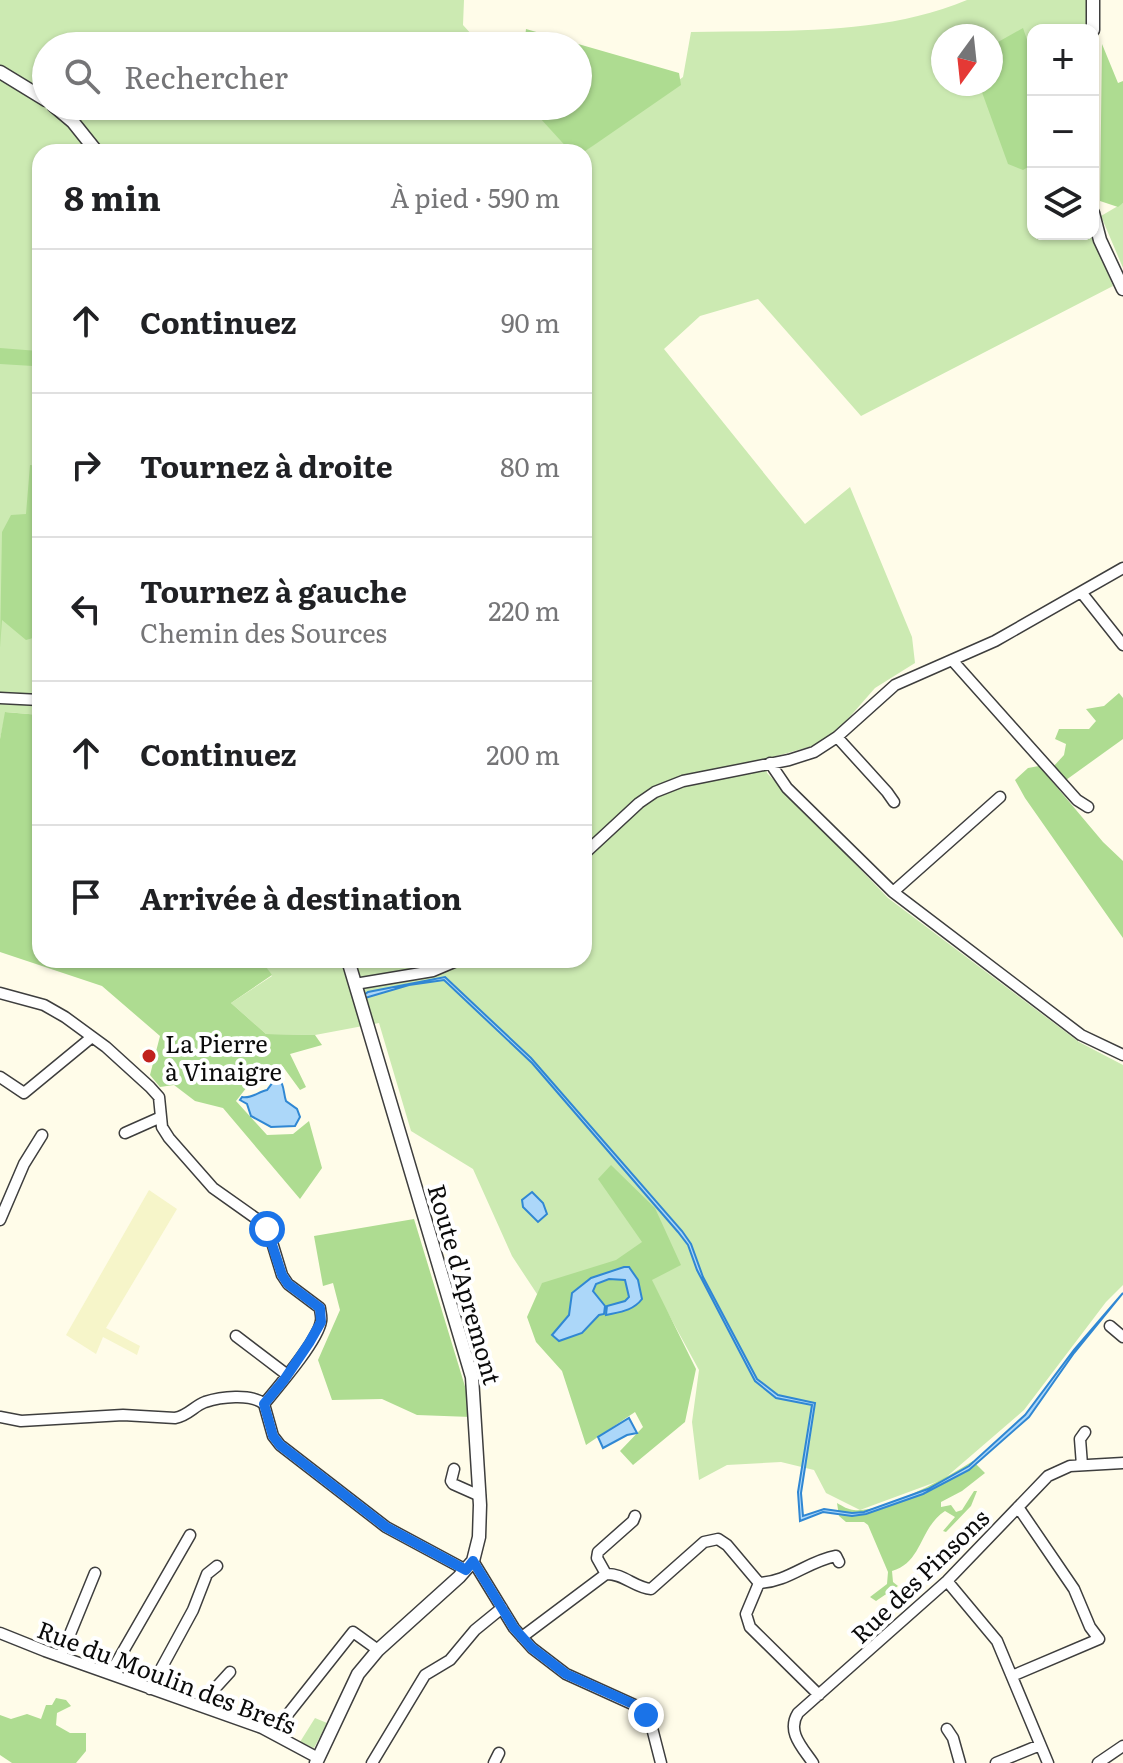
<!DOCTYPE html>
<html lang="fr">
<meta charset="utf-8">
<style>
body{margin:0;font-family:Literata,serif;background:#f2f2f2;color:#202124}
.controls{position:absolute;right:24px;top:24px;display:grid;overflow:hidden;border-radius:16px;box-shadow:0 2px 6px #0004}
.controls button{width:72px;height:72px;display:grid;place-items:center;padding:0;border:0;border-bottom:2px solid #e0e0e0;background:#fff;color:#202124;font:40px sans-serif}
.compass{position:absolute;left:931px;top:24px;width:72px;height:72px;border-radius:50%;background:#fff;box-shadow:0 2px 6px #0004;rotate:195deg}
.stop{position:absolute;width:24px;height:24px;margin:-18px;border:6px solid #1a73e8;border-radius:50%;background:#fff}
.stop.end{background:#1a73e8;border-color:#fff;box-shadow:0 2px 8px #0008}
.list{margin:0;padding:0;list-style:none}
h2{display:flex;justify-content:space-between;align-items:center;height:104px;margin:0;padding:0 32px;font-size:34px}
h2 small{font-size:26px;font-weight:400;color:#757577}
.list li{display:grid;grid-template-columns:52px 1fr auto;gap:24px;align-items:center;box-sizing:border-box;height:144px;padding:0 32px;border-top:2px solid #e0e0e0}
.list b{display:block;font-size:30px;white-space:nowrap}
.list p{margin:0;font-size:26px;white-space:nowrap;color:#757577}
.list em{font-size:26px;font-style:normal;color:#757577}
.icon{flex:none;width:44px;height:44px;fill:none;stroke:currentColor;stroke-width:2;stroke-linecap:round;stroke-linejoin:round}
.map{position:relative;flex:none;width:1123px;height:1763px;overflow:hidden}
.search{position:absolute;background:#fff;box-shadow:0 2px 6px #0004;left:32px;top:32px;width:560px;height:88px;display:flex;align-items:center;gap:20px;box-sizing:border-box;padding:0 28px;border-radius:44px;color:#757577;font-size:30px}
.panel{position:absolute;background:#fff;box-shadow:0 2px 6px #0004;left:32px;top:144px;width:560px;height:824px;border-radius:24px}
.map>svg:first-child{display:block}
</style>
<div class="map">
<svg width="1123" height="1763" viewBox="0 0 1123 1763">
<rect width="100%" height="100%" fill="#fffce9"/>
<path fill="#f6f5c9" d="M149 1190 177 1209 106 1328 140 1346 137 1355 103 1337 96 1354 66 1335Z"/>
<path fill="#cceab2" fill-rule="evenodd" d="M0 0H464L463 25 482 46H46V106H537L579 152H40V715L6 712 0 739Z
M967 0H1089L1087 30H1033V234H1092L1113 286 861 416 758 299 700 316 664 349 805 524 850 487 912 637 915 663 875 688 847 720 823 743 766 759 767 773 888 898 1079 1042 1123 1065V1285L1106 1302 1024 1410 944 1479 860 1510 826 1493 814 1470 781 1462 727 1465 699 1480 692 1422 699 1370 639 1260 537 1294 512 1256 473 1169 411 1131 379 1023 315 1035 266 1034 231 1003 272 976 261 960H584V152L683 77 691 32C784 30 881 36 967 0ZM943 36H991V84H943Z
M1123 203V268L1101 216Z
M315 1718 327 1723 314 1748 300 1742Z"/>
<path fill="#aedc91" d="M1023 28 1033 57V164L1023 170 1008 164 979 84H991V46Z
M526 29 679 73 681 85 584 152H571L529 106H578V46H524Z
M1102 44 1118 83 1123 81V203L1118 207 1100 201Z
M0 348 38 351 33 366 0 364Z
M30 465 40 466V636L26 640 2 620 0 648 2 532 11 515 26 514Z
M1119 693 1123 698V739L1066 780 1053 767 1064 755 1066 744 1055 739 1059 729H1089L1096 721 1086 709 1104 706Z
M5 712 40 715V960H261L272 975 231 1003 266 1034 315 1035 322 1045 290 1054 306 1087 300 1090 281 1064 258 1073 236 1101 267 1135 293 1134 309 1121 322 1168 300 1199 223 1108 195 1101 174 1085 160 1087 150 1075 160 1036 102 986 0 952V739Z
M1039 766 1103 842 1123 861V938L1025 798 1015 780 1028 768Z
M611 1165 655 1208 681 1265 652 1280 696 1369 685 1422 633 1465 620 1451 643 1427 635 1412 586 1445 562 1371 536 1342 527 1317 542 1283 616 1260 642 1242 598 1179Z
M414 1219 467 1393 471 1417 417 1415 382 1399 332 1400 318 1360 340 1310 333 1283 323 1286 314 1236Z
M973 1461 985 1473 962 1491 941 1502V1507L951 1505 956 1512 962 1510 974 1491H977L971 1506 946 1532 943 1531 955 1517 945 1511C919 1528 923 1562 892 1571L893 1582 898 1586 876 1601 870 1597 887 1584 888 1572 868 1525 864 1522H846L839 1516 837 1503C842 1506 849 1510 854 1510 883 1513 948 1477 973 1461Z
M56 1698 66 1700 71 1706 57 1713 56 1725 70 1733H86V1751L76 1763H12L0 1755V1715L11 1719 27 1714 41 1719 46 1705H52Z"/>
<path fill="#acd7f9" stroke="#3087d3" stroke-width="2" d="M445 977 531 1058 682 1231 691 1244 703 1277 757 1379 778 1395 815 1403 801 1493 803 1516 824 1509 852 1513 864 1512 928 1489 969 1466 1025 1415 1074 1350 1123 1293 1074 1353 1029 1417 969 1470 923 1494 866 1514 852 1516 823 1512 800 1521 798 1492 812 1405 776 1398 755 1381 697 1270 688 1245 678 1232 532 1063 444 980 409 985 365 998 364 995 368 992Z
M276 1078C285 1082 283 1093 286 1101L297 1109 300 1117 295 1126 271 1127 251 1116 247 1104 240 1100 242 1097C251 1099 258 1092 267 1090Z
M532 1192 543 1203 547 1214 538 1222 523 1207 522 1200Z
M624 1267H629L638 1280 642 1299C633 1311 619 1312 606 1315L607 1306 625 1301 629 1297 625 1280 609 1279 596 1284 593 1291 605 1306 604 1314 599 1315 582 1333 559 1341 552 1335 569 1315 572 1293 591 1278Z
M629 1418 637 1433 627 1435 603 1448 598 1437Z"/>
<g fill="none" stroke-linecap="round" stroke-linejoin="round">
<defs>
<path id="minor" d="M1081 592 1123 645
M952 660 1077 800 1088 807
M0 698 40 700
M837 737 887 792 894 802
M770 763 787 788 893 892 1081 1035 1123 1055
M584 854 639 803 655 792 683 781 789 760 814 752 837 737 895 685 995 641 1123 568
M893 892 1000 797
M355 984 433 971 459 960
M0 993 44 1005 65 1017 106 1047 150 1087 159 1097 162 1127 169 1138 213 1188 261 1222 271 1239 282 1275 288 1284 320 1308C320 1312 322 1316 321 1321 318 1341 278 1387 264 1404
M0 1077 24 1093 92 1037
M125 1133 161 1117
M0 1220 24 1164 42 1135
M1110 1326 1123 1337
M236 1336 286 1374
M0 1417 21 1421 123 1415 175 1418C188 1416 194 1406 205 1402 220 1397 251 1393 264 1404L273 1436 280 1445 386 1527 466 1570
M1082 1465 1080 1439 1085 1432
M454 1469 451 1481 453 1484 480 1496
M473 1561 514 1628 532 1648 566 1674 641 1708 651 1724 661 1763
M606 1574 597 1558 598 1552 633 1521 635 1516
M947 1581 997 1641 1048 1763
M759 1583C788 1582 808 1561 836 1556L839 1562
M0 1633 45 1651 262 1728 318 1758
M522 1637 606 1574C623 1573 635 1588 651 1589L704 1542 718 1539 727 1545 759 1583 746 1614 750 1627 819 1695
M61 1656 95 1573
M110 1674 190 1535
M1012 1676 1099 1639 1090 1627 1074 1589 1018 1507
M150 1689 193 1610 207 1574 217 1566
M200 1705 230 1672
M947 1729 953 1738 960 1763
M273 1733 353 1632 378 1650
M372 1763 425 1675 450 1660 475 1630 502 1608
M494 1763 499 1753
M813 1763C803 1748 786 1732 798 1713L947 1581 1048 1476 1070 1466 1123 1463
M996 1763 1040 1745
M1098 1763 1123 1746"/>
<path id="tertiary" d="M1093 30V0
M0 72 46 100
M54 106 73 122 97 152
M1093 213 1100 240 1123 289
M316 1763 358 1674 378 1650 459 1577 473 1561 479 1537 480 1505 472 1377 348 960"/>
</defs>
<use href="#minor" stroke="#3e3e3e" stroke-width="13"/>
<use href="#tertiary" stroke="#3e3e3e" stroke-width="15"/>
<use href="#minor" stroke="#fff" stroke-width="10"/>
<use href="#tertiary" stroke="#fff" stroke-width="12"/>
</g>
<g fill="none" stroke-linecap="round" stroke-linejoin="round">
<path stroke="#1a73e8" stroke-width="10" d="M267 1229 282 1275 288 1284 320 1308 321 1322 309 1343 284 1380 264 1404 273 1436 280 1445 386 1527 466 1570 473 1561 514 1628 532 1648 566 1674 633 1704 646 1715"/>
</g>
<circle fill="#c0211e" stroke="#fff" stroke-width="3" cx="149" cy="1056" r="8"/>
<g text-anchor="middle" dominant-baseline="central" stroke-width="8" stroke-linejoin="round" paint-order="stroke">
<g font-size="24" fill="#0b0b0b" stroke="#fff" text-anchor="start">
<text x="165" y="1042">La Pierre<tspan x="165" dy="28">à Vinaigre</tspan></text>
</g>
<g font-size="24" fill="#0b0b0b" stroke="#fff">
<text transform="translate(466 1284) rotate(74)">Route d'Apremont</text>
<text transform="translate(919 1575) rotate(-44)">Rue des Pinsons</text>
<text transform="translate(167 1676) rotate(21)">Rue du Moulin des Brefs</text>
</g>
</g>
</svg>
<div class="controls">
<button>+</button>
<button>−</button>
<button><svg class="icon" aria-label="layers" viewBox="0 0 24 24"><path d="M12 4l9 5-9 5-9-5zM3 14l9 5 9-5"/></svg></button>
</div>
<svg class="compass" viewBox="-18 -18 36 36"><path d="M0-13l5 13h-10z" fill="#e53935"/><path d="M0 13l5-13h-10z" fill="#757577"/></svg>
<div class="stop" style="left:267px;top:1229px"></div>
<div class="stop end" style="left:646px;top:1715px"></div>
<div class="search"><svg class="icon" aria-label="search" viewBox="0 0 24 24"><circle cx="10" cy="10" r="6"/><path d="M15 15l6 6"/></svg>Rechercher</div>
<section class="panel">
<h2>8 min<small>À pied · 590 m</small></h2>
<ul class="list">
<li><svg class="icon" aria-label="ahead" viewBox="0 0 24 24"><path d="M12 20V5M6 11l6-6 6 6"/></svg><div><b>Continuez</b></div><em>90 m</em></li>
<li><svg class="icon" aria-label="right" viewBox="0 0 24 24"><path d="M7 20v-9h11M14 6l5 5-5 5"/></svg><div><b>Tournez à droite</b></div><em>80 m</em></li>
<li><svg class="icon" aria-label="left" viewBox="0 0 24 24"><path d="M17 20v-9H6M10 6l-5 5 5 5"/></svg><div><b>Tournez à gauche</b><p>Chemin des Sources</p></div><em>220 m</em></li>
<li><svg class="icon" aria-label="ahead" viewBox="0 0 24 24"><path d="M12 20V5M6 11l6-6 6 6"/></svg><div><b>Continuez</b></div><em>200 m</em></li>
<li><svg class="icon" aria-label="arrive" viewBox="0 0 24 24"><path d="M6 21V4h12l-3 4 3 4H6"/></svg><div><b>Arrivée à destination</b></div></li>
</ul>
</section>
</div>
